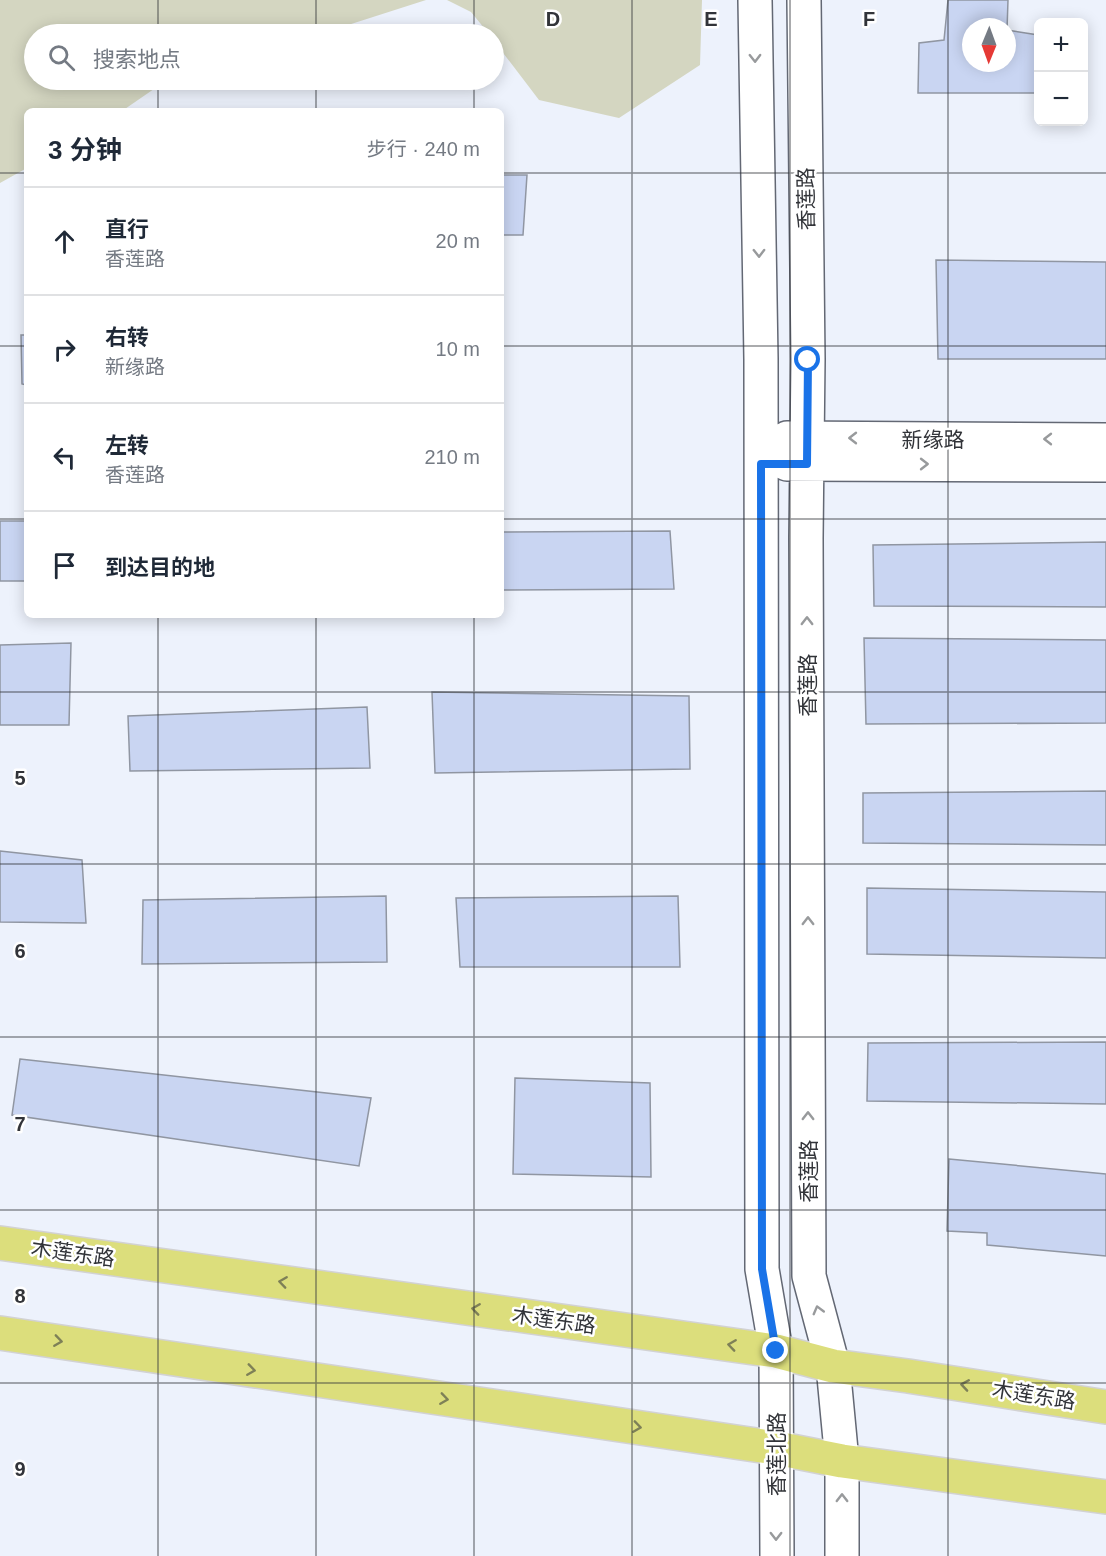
<!DOCTYPE html>
<html lang="zh">
<meta charset="utf-8">
<style>
body{margin:0;font-family:Helvetica,"Noto Sans SC",sans-serif;background:#f2f2f3;color:#1f2937}
.controls{position:absolute;right:18px;top:18px;display:grid;overflow:hidden;border-radius:9px;box-shadow:0 3px 15px #0003}
.controls button{width:54px;height:54px;display:grid;place-items:center;padding:0;border:0;border-bottom:2px solid #e0e1e3;background:#fff;color:#1f2937;font:30px sans-serif}
.compass{position:absolute;left:962px;top:18px;width:54px;height:54px;border-radius:50%;background:#fff;box-shadow:0 3px 15px #0003;rotate:181deg}
.stop{position:absolute;width:18px;height:18px;margin:-14px;border:4px solid #1a73e8;border-radius:50%;background:#fff}
.stop.end{background:#1a73e8;border-color:#fff;box-shadow:0 2px 6px #0008}
.list{margin:0;padding:0;list-style:none}
h2{display:flex;justify-content:space-between;align-items:center;height:78px;margin:0;padding:0 24px;font-size:26px}
h2 small{font-size:20px;font-weight:400;color:#747a83}
.list li{display:grid;grid-template-columns:39px 1fr auto;gap:18px;align-items:center;box-sizing:border-box;height:108px;padding:0 24px;border-top:2px solid #e0e1e3}
.list b{display:block;font-size:22px;white-space:nowrap}
.list p{margin:0;font-size:20px;white-space:nowrap;color:#747a83}
.list em{font-size:20px;font-style:normal;color:#747a83}
.icon{flex:none;width:33px;height:33px;fill:none;stroke:currentColor;stroke-width:2;stroke-linecap:round;stroke-linejoin:round}
.map{position:relative;flex:none;width:1106px;height:1556px;overflow:hidden}
.search{position:absolute;background:#fff;box-shadow:0 3px 15px #0003;left:24px;top:24px;width:480px;height:66px;display:flex;align-items:center;gap:15px;box-sizing:border-box;padding:0 21px;border-radius:33px;color:#747a83;font-size:22px}
.panel{position:absolute;background:#fff;box-shadow:0 3px 15px #0003;left:24px;top:108px;width:480px;height:510px;border-radius:9px}
.map>svg:first-child{display:block}
</style>
<div class="map">
<svg width="1106" height="1556" viewBox="0 0 1106 1556">
<rect width="100%" height="100%" fill="#edf2fc"/>
<path fill="#d4d6c1" d="M0 0H426L320 34H34V80H167L122 111H27V168L0 183Z
M447 0H702L700 65 619 118 539 100 494 41V34H489L471 12Z"/>
<path fill="#c9d5f2" stroke="#9096a2" stroke-width="1.5" fill-rule="evenodd" d="M948 0H1008L1007 30 1038 35V93H918L919 43 944 40ZM971 27H1007V63H971Z
M501 175H527L523 235H501Z
M936 260 1106 262V359H938Z
M21 335H27V385L22 384Z
M0 521H27V581H0Z
M670 531 674 589 501 590V532Z
M1106 542V607L874 606 873 545Z
M864 638 1106 640V723L866 724Z
M71 643 69 725H0V645Z
M432 692 689 696 690 769 435 773Z
M367 707 370 768 130 771 128 716Z
M1106 791V845L863 843V793Z
M0 851 82 860 86 923 0 922Z
M867 888 1106 892V958L867 954Z
M386 896 387 962 142 964 143 900Z
M678 896 680 967H460L456 898Z
M1106 1042V1104L867 1101 868 1043Z
M20 1059 371 1098 359 1166 12 1115Z
M515 1078 650 1083 651 1177 513 1174Z
M949 1159 1106 1174V1256L987 1245V1233L947 1231Z"/>
<g fill="none" stroke-linecap="round" stroke-linejoin="round">
<defs>
<path id="secondary" d="M755 0 761 359 762 1269 776 1351 777 1556
M804 0 808 359 806 538 809 1276 833 1366 842 1461V1556
M787 438 1106 440
M787 464 1106 465"/>
<path id="primary" d="M0 1243 776 1351 833 1366 908 1376 1106 1407
M0 1333 776 1448 842 1461 1106 1497"/>
</defs>
<use href="#secondary" stroke="#636874" stroke-width="36"/>
<use href="#primary" stroke="#d2d2d3" stroke-width="36"/>
<use href="#secondary" stroke="#fff" stroke-width="33"/>
<use href="#primary" stroke="#dcde7c" stroke-width="33"/>
</g>
<defs><path id="oneway-chevron" d="M-2-3.5L2.5 0L-2 3.5" fill="none" stroke-width="1.6" stroke-linecap="round" stroke-linejoin="round" transform="scale(1.5)"/></defs>
<g stroke="#989a9c">
<use href="#oneway-chevron" transform="translate(755 58) rotate(89)"/>
<use href="#oneway-chevron" transform="translate(759 253) rotate(89)"/>
<use href="#oneway-chevron" transform="translate(853 438) rotate(-180)"/>
<use href="#oneway-chevron" transform="translate(1048 439) rotate(-180)"/>
<use href="#oneway-chevron" transform="translate(924 464)"/>
<use href="#oneway-chevron" transform="translate(807 621) rotate(-90)"/>
<use href="#oneway-chevron" transform="translate(808 921) rotate(-90)"/>
<use href="#oneway-chevron" transform="translate(808 1116) rotate(-90)"/>
<use href="#oneway-chevron" transform="translate(818 1310) rotate(-105)"/>
<use href="#oneway-chevron" transform="translate(842 1498) rotate(-90)"/>
<use href="#oneway-chevron" transform="translate(776 1536) rotate(90)"/>
</g>
<g stroke="#7e8057">
<use href="#oneway-chevron" transform="translate(283 1282) rotate(-172)"/>
<use href="#oneway-chevron" transform="translate(476 1309) rotate(-172)"/>
<use href="#oneway-chevron" transform="translate(58 1341) rotate(8)"/>
<use href="#oneway-chevron" transform="translate(732 1345) rotate(-172)"/>
<use href="#oneway-chevron" transform="translate(251 1370) rotate(8)"/>
<use href="#oneway-chevron" transform="translate(965 1385) rotate(-171)"/>
<use href="#oneway-chevron" transform="translate(444 1399) rotate(8)"/>
<use href="#oneway-chevron" transform="translate(637 1427) rotate(8)"/>
</g>
<g fill="none" stroke-linecap="round" stroke-linejoin="round">
<path stroke="#1a73e8" stroke-width="8" d="M776 1351 762 1269 761 464H807L808 360"/>
</g>
<path fill="none" stroke="#323439" stroke-width="1.5" stroke-opacity="0.55" d="M158 0V34M316 0V34M474 0V34M632 0V1556M790 0V1556M948 0V1556M158 80V111M316 80V111M474 80V111M0 173H27M501 173H1106M0 346H27M501 346H1106M0 519H27M501 519H1106M158 615V1556M316 615V1556M474 615V1556M0 692H1106M0 864H1106M0 1037H1106M0 1210H1106M0 1383H1106"/>
<g text-anchor="middle" dominant-baseline="central" stroke-width="5" stroke-linejoin="round" paint-order="stroke">
<g font-size="21" fill="#323439" stroke="#fff">
<text transform="translate(806 199) rotate(-91)">香莲路</text>
<text x="933" y="439">新缘路</text>
<text transform="translate(807 685) rotate(-90)">香莲路</text>
<text transform="translate(808 1171) rotate(-90)">香莲路</text>
<text transform="translate(73 1253) rotate(8)">木莲东路</text>
<text transform="translate(554 1320) rotate(8)">木莲东路</text>
<text transform="translate(1034 1395) rotate(9)">木莲东路</text>
<text transform="translate(776 1454) rotate(-90)">香莲北路</text>
</g>
</g>
<g font-size="20" text-anchor="middle" font-weight="bold" fill="#323439" stroke="#fff" stroke-width="5" stroke-linejoin="round" paint-order="stroke">
<text x="553" y="26">D</text>
<text x="711" y="26">E</text>
<text x="869" y="26">F</text>
<text x="20" y="785">5</text>
<text x="20" y="958">6</text>
<text x="20" y="1131">7</text>
<text x="20" y="1303">8</text>
<text x="20" y="1476">9</text>
</g>
</svg>
<div class="controls">
<button>+</button>
<button>−</button>
</div>
<svg class="compass" viewBox="-18 -18 36 36"><path d="M0-13l5 13h-10z" fill="#e53935"/><path d="M0 13l5-13h-10z" fill="#747a83"/></svg>
<div class="stop" style="left:808px;top:360px"></div>
<div class="stop end" style="left:776px;top:1351px"></div>
<div class="search"><svg class="icon" aria-label="search" viewBox="0 0 24 24"><circle cx="10" cy="10" r="6"/><path d="M15 15l6 6"/></svg>搜索地点</div>
<section class="panel">
<h2>3 分钟<small>步行 · 240 m</small></h2>
<ul class="list">
<li><svg class="icon" aria-label="ahead" viewBox="0 0 24 24"><path d="M12 20V5M6 11l6-6 6 6"/></svg><div><b>直行</b><p>香莲路</p></div><em>20 m</em></li>
<li><svg class="icon" aria-label="right" viewBox="0 0 24 24"><path d="M7 20v-9h11M14 6l5 5-5 5"/></svg><div><b>右转</b><p>新缘路</p></div><em>10 m</em></li>
<li><svg class="icon" aria-label="left" viewBox="0 0 24 24"><path d="M17 20v-9H6M10 6l-5 5 5 5"/></svg><div><b>左转</b><p>香莲路</p></div><em>210 m</em></li>
<li><svg class="icon" aria-label="arrive" viewBox="0 0 24 24"><path d="M6 21V4h12l-3 4 3 4H6"/></svg><div><b>到达目的地</b></div></li>
</ul>
</section>
</div>
